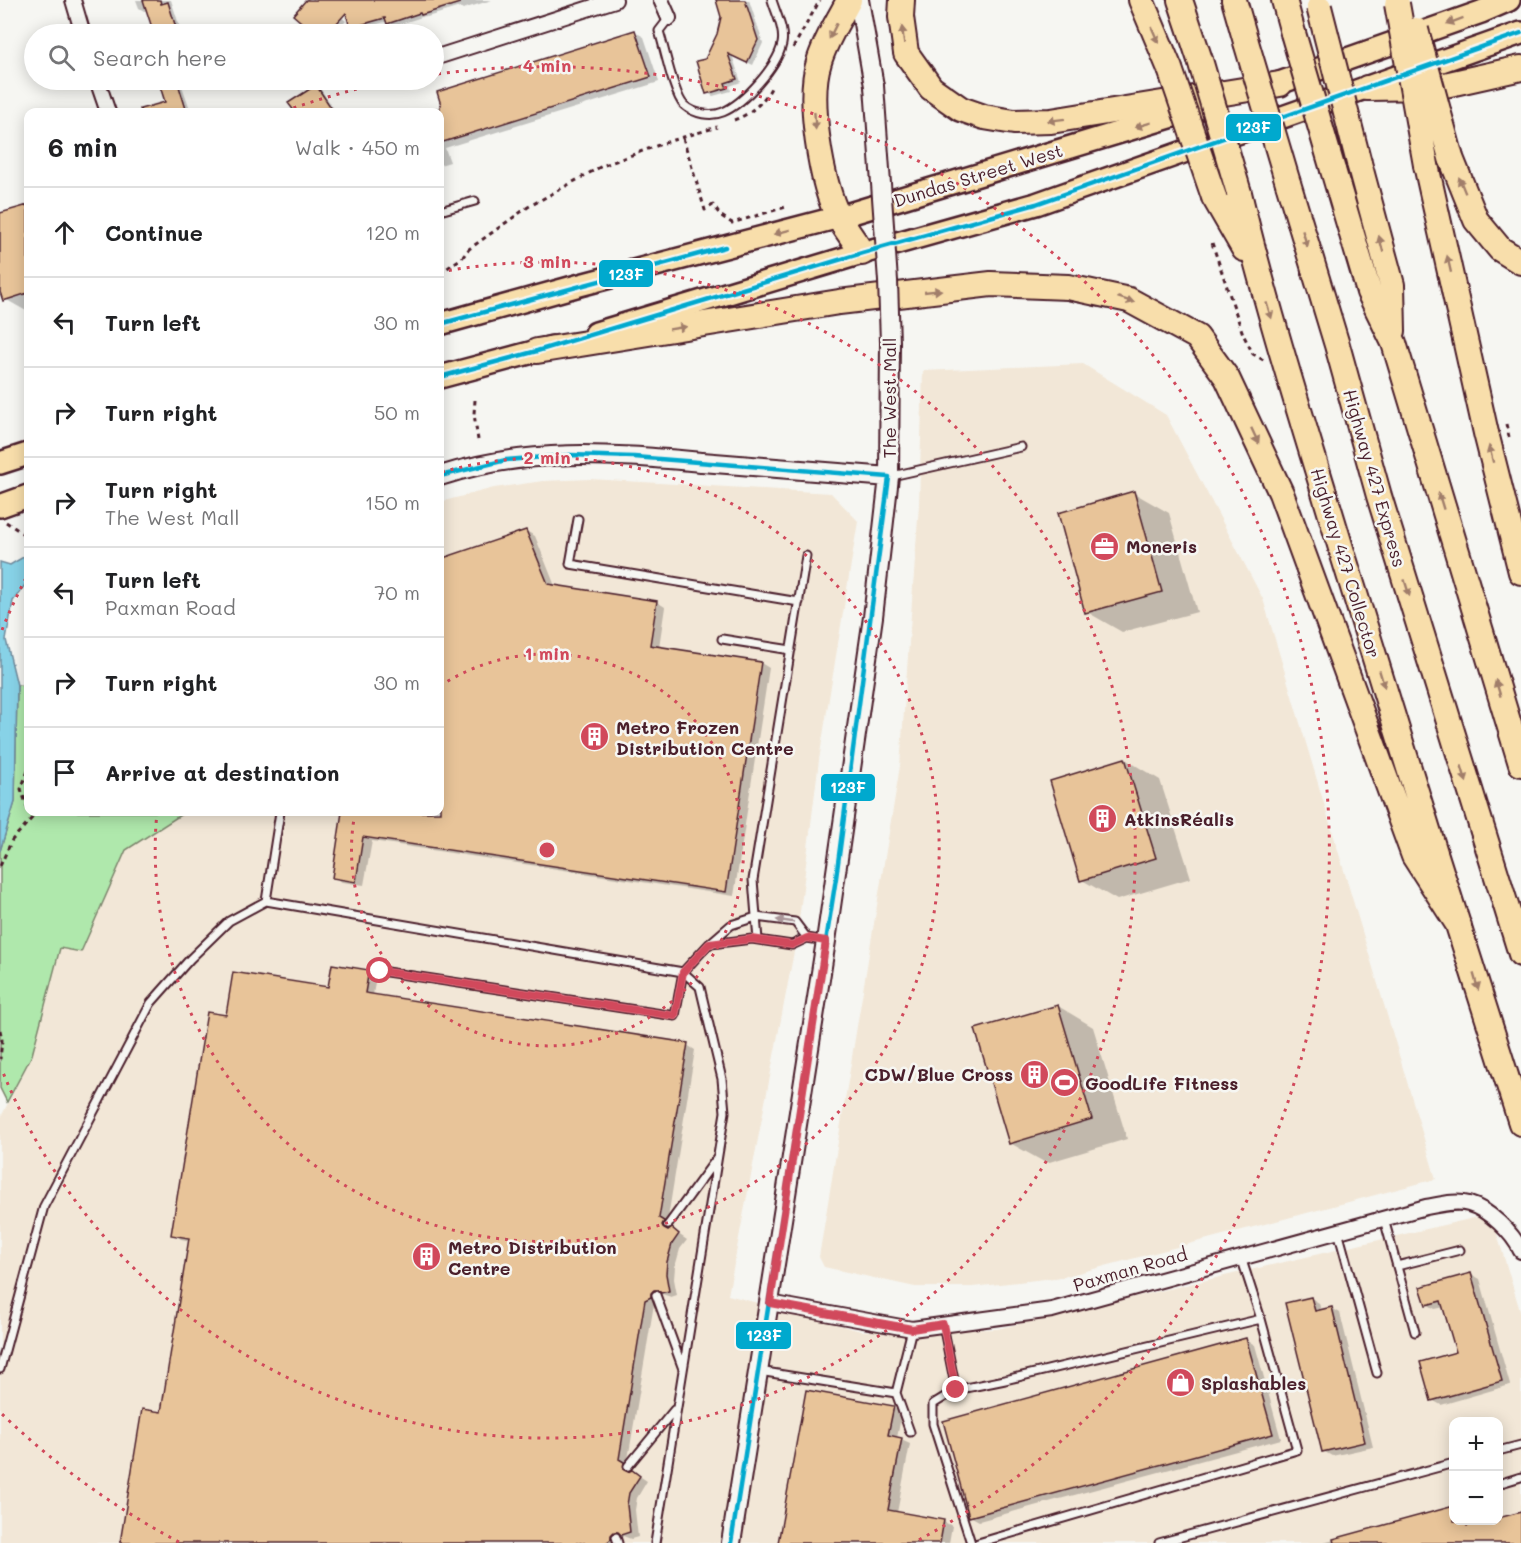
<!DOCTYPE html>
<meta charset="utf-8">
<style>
body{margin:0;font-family:Mali,sans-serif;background:#f2f2f2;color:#202124}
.controls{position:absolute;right:18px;bottom:18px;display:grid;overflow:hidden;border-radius:12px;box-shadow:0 3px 15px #0003}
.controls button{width:54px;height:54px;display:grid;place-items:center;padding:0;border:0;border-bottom:2px solid #e0e0e0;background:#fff;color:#202124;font:30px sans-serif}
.stop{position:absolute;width:18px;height:18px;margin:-14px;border:4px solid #d1495b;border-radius:50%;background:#fff}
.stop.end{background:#d1495b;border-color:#fff;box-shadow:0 2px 6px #0008}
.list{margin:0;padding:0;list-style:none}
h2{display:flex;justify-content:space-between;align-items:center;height:78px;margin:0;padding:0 24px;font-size:26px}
h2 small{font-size:20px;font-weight:400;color:#757577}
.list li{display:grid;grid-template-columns:39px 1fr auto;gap:18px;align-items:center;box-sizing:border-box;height:90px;padding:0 24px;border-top:2px solid #e0e0e0}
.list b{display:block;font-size:22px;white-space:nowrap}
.list p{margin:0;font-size:20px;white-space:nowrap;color:#757577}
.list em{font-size:20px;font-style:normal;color:#757577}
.icon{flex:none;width:33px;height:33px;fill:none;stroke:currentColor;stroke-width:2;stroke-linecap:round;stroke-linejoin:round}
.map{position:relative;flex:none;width:1521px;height:1543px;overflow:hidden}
.search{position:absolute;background:#fff;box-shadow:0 3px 15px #0003;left:24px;top:24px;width:420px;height:66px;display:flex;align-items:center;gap:15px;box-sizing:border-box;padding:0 21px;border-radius:33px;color:#757577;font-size:22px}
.panel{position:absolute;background:#fff;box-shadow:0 3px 15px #0003;left:24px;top:108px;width:420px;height:708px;border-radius:12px}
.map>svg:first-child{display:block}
</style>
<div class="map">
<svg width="1521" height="1543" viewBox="0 0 1521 1543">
<rect width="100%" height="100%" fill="#f6f6f2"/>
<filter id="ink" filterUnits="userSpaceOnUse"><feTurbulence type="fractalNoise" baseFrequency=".0167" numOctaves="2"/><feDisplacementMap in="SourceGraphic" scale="12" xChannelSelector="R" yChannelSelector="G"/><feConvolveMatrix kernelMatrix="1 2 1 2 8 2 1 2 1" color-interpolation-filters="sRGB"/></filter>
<g filter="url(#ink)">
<path fill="#f2e7d7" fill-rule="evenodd" d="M1083 364 1166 415 1263 599 1436 1179 1063 1277 972 1287H915L824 1267 819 1257 900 766 919 505 923 371Z
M590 479 831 493 858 521 819 760 797 936 728 1295 861 1331 997 1329 1491 1214 1521 1314V1543H0V1119L32 1055 60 948 81 952 126 850 185 812H440V502L494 488 543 481ZM1454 1422H1498V1520H1454Z"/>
<path fill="#afe8ac" stroke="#7c846c" stroke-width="1.5" d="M17 685 28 686V812H185L126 850 81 952 60 948 32 1055 7 1102 0 1088V851L15 802Z"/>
<path fill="#87d2e7" stroke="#6f8a9c" stroke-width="1.5" d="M25 556 28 561V581L13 601 6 640 17 685 15 802 0 851V562L10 565Z"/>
<path fill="#0003" d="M136 0H171L182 34H156L148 10 144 11 139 8Z
M308 0H322L346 21 334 34H317L295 15Z
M343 0H492L463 9 460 7 427 17 425 16 394 26 388 21 357 30 352 27Z
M717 0H749L763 43 753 65 732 55 741 82 730 86 731 91 713 96 708 93 706 60 718 35 723 17Z
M635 32 644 37 659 82 445 148 450 162 440 165V112H425Z
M160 80H192L181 83 190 109 196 112H166L163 104 167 103Z
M289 80H319L318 85Z
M316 87 321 90 336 112H296L291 104Z
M28 206V312L5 299 0 264V213Z
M1134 493 1169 513 1197 612 1122 632 1087 612Z
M526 531 535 536 555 586 657 602 665 607 659 647 761 663 769 668 734 896 372 841 364 885 342 882 333 877 344 812H440V561Z
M1125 759 1160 780 1191 878 1117 900 1082 880Z
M368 971 376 976 373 995 687 1045 695 1050 667 1224 671 1227V1229L687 1240 680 1249 675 1267 674 1279 677 1295 671 1297 662 1294 659 1299V1302L654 1304 627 1465 632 1471 647 1481 637 1498 635 1510 638 1537 631 1539 623 1536 619 1543H122L162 1414 190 1241 181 1239 173 1234 227 1017 330 989Z
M1058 1006 1093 1027 1127 1139 1046 1163 1010 1143Z
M1471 1274 1480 1279 1510 1385 1441 1405 1432 1400 1458 1353 1445 1307 1435 1309 1427 1304Z
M1311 1298 1319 1303 1321 1311 1332 1308 1340 1313 1373 1447 1332 1456 1323 1451Z
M1246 1340 1255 1345 1281 1439 979 1521 970 1516Z
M893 1408 902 1412 897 1438 910 1444 897 1513 944 1522 952 1526 949 1543H780Z
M1454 1508V1520H1474L1476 1525 1521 1513V1543H1323Z"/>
<path fill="#e8c499" stroke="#4a1f2b" stroke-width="1.5" d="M143 0H160L161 4 168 2 178 34H154Z
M306 0H460V3L421 15 420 13 387 24 385 18 350 28 346 13 327 34H315L293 15Z
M716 0H745L758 40 747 63 728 54 737 79 725 83 727 88 706 94 696 61 705 59 717 34 721 17Z
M635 30 651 77 440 143V106L441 105 437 92Z
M158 80H177L187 112H141L140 109 165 102Z
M316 85 334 112H295L288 103Z
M28 205V293L3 301 0 292V213Z
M1134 491 1162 592 1085 613 1058 513Z
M526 530 548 584 657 601 650 645 761 662 726 892 363 837 356 882 332 878 342 812H440V559Z
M1125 758 1156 858 1080 881 1050 781Z
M332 964 369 970 365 993 688 1043 659 1218 664 1221 662 1225 664 1229 668 1231 672 1228 679 1234 672 1244 667 1262 666 1274 669 1291 661 1293 658 1290H654L651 1293V1297L645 1300 619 1459 624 1462V1470L628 1472 632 1470 640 1476 629 1493 627 1505 630 1532 621 1535 618 1532H614L611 1535V1539L606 1543H120L142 1409 161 1412 189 1238 171 1235 207 1012 226 1015 233 972 328 987Z
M1058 1005 1092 1119 1009 1144 975 1029Z
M1471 1273 1502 1381 1431 1401 1420 1362 1456 1352 1441 1301 1426 1305 1420 1287Z
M1311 1297 1315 1311 1332 1307 1365 1442 1322 1452 1285 1303Z
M1246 1338 1273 1434 969 1517 943 1421Z
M806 1390 894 1406 888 1435 902 1438 888 1510 944 1520 940 1543H778Z
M1454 1506V1521H1465L1467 1526 1489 1521H1498V1518L1521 1512V1543H1334L1333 1539Z"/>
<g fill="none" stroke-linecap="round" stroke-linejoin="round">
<defs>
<path id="service" d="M669 18 659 31C664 46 674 96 684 105 694 114 711 117 723 112 744 103 777 67 782 44 785 30 776 14 772 0
M440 211 475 201
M892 476 1021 447
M578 519 570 564 799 602
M722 639 791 650
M266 901 280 812
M758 940 753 880 806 556
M711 944 752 939 792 945 807 938 826 941
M380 971 675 1016 683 972 709 944 731 925 756 917 795 922 807 938
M1384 1219 1415 1332
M668 1225 717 1158
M1338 1231 1377 1373
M1397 1266 1460 1250
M656 1295 683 1369
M943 1325 956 1390 1005 1380 1261 1319 1241 1257
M0 1369 44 1206 151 1003 190 959 229 921 266 901 683 972 700 987 722 1079 725 1112 655 1543
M759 1371 896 1393 912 1329
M956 1390 933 1404V1424L971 1543
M896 1393 910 1432
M1498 1451 1521 1445
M628 1466 674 1410
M1498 1484 1521 1477
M616 1537 618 1543
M978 1543 1297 1450 1261 1319
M1159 1543 1454 1463"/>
<path id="minor" d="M73 0 83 34
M661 0 669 18
M434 58 615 0
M97 80 108 112
M770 1303 912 1329 1052 1310 1426 1207C1439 1205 1455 1200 1469 1204 1488 1209 1513 1233 1521 1251"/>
<path id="secondary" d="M859 0 874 86
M440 476C531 447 608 454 702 462 764 467 826 472 889 477
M731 1543 826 941 873 617 889 477 890 343"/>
<path id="primary" d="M1265 88 1481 12 1509 0
M440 324 580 285 839 217 1200 108
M596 333 862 253 1036 204 1521 33
M440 377 552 347
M0 463 28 454
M0 506 28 496"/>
<path id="motorway" d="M849 0C839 20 825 41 819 62 807 98 821 185 839 218 846 230 855 241 862 253
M902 0 901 17 906 53 931 88 961 109 984 117 1014 122 1051 121 1280 84
M1141 0 1170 69
M1180 0 1200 60
M1234 0 1246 42
M1284 0 1293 33
M1367 88 1436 87 1521 68
M1451 158 1476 220 1500 249 1521 262
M1359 163 1392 285 1393 331
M1426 165 1486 433 1521 572
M1333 170 1369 292 1394 343 1521 764
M1288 183 1337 345 1379 496 1521 954
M1239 193C1268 315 1307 435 1343 555 1401 745 1460 934 1521 1123
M1214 197 1244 249
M537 351 839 302 991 284 1068 287 1129 300 1197 337 1227 378 1281 493 1414 856 1459 926"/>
</defs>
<use href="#service" stroke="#4a1f2b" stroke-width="11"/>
<use href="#minor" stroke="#4a1f2b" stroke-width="18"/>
<use href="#secondary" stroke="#4a1f2b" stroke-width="22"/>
<use href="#primary" stroke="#4a1f2b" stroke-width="26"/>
<use href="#motorway" stroke="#4a1f2b" stroke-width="28"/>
<path stroke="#4a1f2b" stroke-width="3" stroke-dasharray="4.5 4.5" stroke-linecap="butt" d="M793 48 820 0
M734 120C749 115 764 102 771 88
M683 138 705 210 713 205 720 215 732 223 789 206
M1212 243 1243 334 1253 354 1265 361
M440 273 462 258 469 249 528 207 602 166 667 142 717 127
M475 400 474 414 478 440
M1506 424 1509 437
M6 522 28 537
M28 771 21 789 28 809
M0 866 12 840 32 818 29 812
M0 1030 2 1040 0 1059"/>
<use href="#service" stroke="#f6f6f2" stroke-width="7"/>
<use href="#minor" stroke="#f6f6f2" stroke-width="14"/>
<use href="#secondary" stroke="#f6f6f2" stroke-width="18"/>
<use href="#primary" stroke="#f8deab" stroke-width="21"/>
<use href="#motorway" stroke="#f8deab" stroke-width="24"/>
<defs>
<path id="secondary-bridge" d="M874 86 888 281 890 343"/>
<path id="motorway-bridge" d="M1397 4 1426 165
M1319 7 1359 163
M1416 30 1451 158
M1293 33 1333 170
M1246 42 1288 183
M1200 60 1239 193
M1170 69 1214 197"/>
</defs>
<use href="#secondary-bridge" stroke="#4a1f2b" stroke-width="22" stroke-linecap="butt"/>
<use href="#motorway-bridge" stroke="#4a1f2b" stroke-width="28" stroke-linecap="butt"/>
<use href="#secondary-bridge" stroke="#f6f6f2" stroke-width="18"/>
<use href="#motorway-bridge" stroke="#f8deab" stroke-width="24"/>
<defs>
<path id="bus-1" d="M440 324 725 247
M440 377 537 351 862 253 1036 204 1521 33
M440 476 506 460 570 455 634 457 889 477 836 878 731 1543"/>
</defs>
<use href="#bus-1" stroke="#f6f6f2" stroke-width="9"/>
<use href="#bus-1" stroke="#00a9ce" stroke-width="4.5"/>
</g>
<defs><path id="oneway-solid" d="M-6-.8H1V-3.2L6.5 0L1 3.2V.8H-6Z" transform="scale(1.5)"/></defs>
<g fill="#a17e6b">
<use href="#oneway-solid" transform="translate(1455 21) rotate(160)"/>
<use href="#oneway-solid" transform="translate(833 31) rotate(116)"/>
<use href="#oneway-solid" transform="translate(903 35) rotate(-98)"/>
<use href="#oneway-solid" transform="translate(1155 35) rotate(67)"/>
<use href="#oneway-solid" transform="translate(1056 120) rotate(173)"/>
<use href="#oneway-solid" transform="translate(815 121) rotate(86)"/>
<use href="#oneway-solid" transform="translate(1143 125) rotate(163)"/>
<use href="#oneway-solid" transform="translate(1462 185) rotate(-112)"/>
<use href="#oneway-solid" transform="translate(782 232) rotate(165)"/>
<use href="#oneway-solid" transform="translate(1305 239) rotate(73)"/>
<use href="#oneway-solid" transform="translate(1381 244) rotate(-105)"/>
<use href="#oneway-solid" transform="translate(1449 264) rotate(-103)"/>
<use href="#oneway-solid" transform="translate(933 291) rotate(-6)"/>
<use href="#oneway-solid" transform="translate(1126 300) rotate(18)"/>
<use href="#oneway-solid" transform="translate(1269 311) rotate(73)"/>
<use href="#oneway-solid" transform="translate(678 328) rotate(-9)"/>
<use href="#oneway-solid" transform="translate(1255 436) rotate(65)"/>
<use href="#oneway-solid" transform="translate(1491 454) rotate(-104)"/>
<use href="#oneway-solid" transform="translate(1441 501) rotate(-107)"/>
<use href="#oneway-solid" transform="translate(1407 588) rotate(73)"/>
<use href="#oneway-solid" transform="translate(1382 679) rotate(73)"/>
<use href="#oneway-solid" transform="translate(1498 688) rotate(-107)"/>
<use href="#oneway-solid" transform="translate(1464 774) rotate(73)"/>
<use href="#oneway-solid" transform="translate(1476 982) rotate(74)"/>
</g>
<use fill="#a99598" href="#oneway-solid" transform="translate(785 921) rotate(-172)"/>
</g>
<g fill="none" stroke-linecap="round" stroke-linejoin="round" filter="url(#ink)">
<path stroke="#d1495b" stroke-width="8" d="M380 971 675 1016 683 972 709 944 752 939 792 945 807 938 826 941 770 1303 912 1329 943 1324 956 1390"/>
</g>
<g fill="none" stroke="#d1495b" stroke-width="3" stroke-dasharray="3 6">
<path d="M440 686A196 196 0 1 1 355 813"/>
<path d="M442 472A392 392 0 1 1 157 812"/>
<path d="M2 630A588 588 0 0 1 28 574M440 272A588 588 0 1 1 2 1070"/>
<path d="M179 1542A784 784 0 0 1 2 1414M285 111A784 784 0 0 1 397 80M438 74A784 784 0 0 1 915 1542"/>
</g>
<defs>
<symbol id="office-disc" viewBox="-11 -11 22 22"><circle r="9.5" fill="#d1495b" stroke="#f6f6f2"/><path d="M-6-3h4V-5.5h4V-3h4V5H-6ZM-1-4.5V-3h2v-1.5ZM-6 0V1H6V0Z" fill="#fff"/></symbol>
<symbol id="building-disc" viewBox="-11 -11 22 22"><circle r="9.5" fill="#d1495b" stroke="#f6f6f2"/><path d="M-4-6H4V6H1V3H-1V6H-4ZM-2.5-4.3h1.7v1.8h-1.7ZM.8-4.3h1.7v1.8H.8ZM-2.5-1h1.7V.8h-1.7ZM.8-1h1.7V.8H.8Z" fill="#fff"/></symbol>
<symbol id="stadium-disc" viewBox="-11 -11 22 22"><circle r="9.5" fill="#d1495b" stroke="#f6f6f2"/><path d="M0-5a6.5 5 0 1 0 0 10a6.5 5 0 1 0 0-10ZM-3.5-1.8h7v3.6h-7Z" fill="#fff"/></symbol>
<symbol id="shop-disc" viewBox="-11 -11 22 22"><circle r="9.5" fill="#d1495b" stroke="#f6f6f2"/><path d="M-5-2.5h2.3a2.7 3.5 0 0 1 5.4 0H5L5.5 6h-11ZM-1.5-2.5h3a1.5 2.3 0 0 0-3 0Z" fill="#fff"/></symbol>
</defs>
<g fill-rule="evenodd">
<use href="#office-disc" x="1088" y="530" width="33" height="33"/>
<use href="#building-disc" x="578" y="720" width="33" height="33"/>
<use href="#building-disc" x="1086" y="802" width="33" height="33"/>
<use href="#building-disc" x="1018" y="1058" width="33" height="33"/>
<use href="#stadium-disc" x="1048" y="1066" width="33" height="33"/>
<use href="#building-disc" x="410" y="1240" width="33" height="33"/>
<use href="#shop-disc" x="1164" y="1366" width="33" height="33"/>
</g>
<g text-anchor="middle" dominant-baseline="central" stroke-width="5" stroke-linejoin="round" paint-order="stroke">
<g font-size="18" fill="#4a1f2b" stroke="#f6f6f2">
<text transform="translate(978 175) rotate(-17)">Dundas Street West</text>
<text transform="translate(889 398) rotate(-90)">The West Mall</text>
<text transform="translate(1375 478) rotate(74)">Highway 427 Express</text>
<text transform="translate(1346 563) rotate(73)">Highway 427 Collector</text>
<text transform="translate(1130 1269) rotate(-16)">Paxman Road</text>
</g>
<g font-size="18" font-weight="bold" fill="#4a1f2b" stroke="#f6f6f2" text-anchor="start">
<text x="1126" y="546">Moneris</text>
<text x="616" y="727">Metro Frozen<tspan x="616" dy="21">Distribution Centre</tspan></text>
<text x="1124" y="819">AtkinsRéalis</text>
<text x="1013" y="1074" text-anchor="end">CDW/Blue Cross</text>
<text x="1085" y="1083">GoodLife Fitness</text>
<text x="448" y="1247">Metro Distribution<tspan x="448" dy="21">Centre</tspan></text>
<text x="1201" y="1383">Splashables</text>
</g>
</g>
<circle cx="547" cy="850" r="9" fill="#d1495b" stroke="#f6f6f2" stroke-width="3"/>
<g font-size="18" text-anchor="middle" font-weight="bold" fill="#d1495b" stroke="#f6f6f2" stroke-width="5" stroke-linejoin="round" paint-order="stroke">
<text x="547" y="72">4 min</text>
<text x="547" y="268">3 min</text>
<text x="547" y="464">2 min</text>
<text x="547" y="660">1 min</text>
</g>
<g stroke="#f6f6f2" stroke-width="2">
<rect x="1225" y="113" width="57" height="29" rx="6" fill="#00a9ce"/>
<rect x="598" y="259" width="56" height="29" rx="6" fill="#00a9ce"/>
<rect x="820" y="773" width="56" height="29" rx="6" fill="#00a9ce"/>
<rect x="735" y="1321" width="57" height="29" rx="6" fill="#00a9ce"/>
</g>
<g font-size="16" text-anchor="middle" font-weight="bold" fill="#fff">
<text x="1253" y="133">123F</text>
<text x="626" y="280">123F</text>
<text x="848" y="793">123F</text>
<text x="764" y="1341">123F</text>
</g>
</svg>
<div class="controls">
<button>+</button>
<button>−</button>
</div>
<div class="stop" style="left:380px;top:971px"></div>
<div class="stop end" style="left:956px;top:1390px"></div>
<div class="search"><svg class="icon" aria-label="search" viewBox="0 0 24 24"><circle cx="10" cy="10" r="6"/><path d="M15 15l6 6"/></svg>Search here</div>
<section class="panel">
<h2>6 min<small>Walk · 450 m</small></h2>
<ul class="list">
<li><svg class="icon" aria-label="ahead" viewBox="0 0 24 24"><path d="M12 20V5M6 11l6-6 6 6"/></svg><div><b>Continue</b></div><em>120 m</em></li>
<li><svg class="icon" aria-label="left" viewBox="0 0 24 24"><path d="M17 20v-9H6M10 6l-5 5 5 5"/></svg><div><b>Turn left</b></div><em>30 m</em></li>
<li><svg class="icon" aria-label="right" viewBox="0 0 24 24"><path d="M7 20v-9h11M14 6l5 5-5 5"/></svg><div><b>Turn right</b></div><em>50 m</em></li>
<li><svg class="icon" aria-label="right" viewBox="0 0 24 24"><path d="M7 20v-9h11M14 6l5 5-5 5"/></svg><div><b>Turn right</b><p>The West Mall</p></div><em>150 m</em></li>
<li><svg class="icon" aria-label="left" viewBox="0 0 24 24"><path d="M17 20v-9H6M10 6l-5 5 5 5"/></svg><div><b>Turn left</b><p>Paxman Road</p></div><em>70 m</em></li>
<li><svg class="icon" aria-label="right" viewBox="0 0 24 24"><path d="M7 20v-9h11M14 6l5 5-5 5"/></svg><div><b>Turn right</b></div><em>30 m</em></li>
<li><svg class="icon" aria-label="arrive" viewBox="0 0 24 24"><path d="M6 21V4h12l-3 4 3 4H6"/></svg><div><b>Arrive at destination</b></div></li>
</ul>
</section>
</div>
